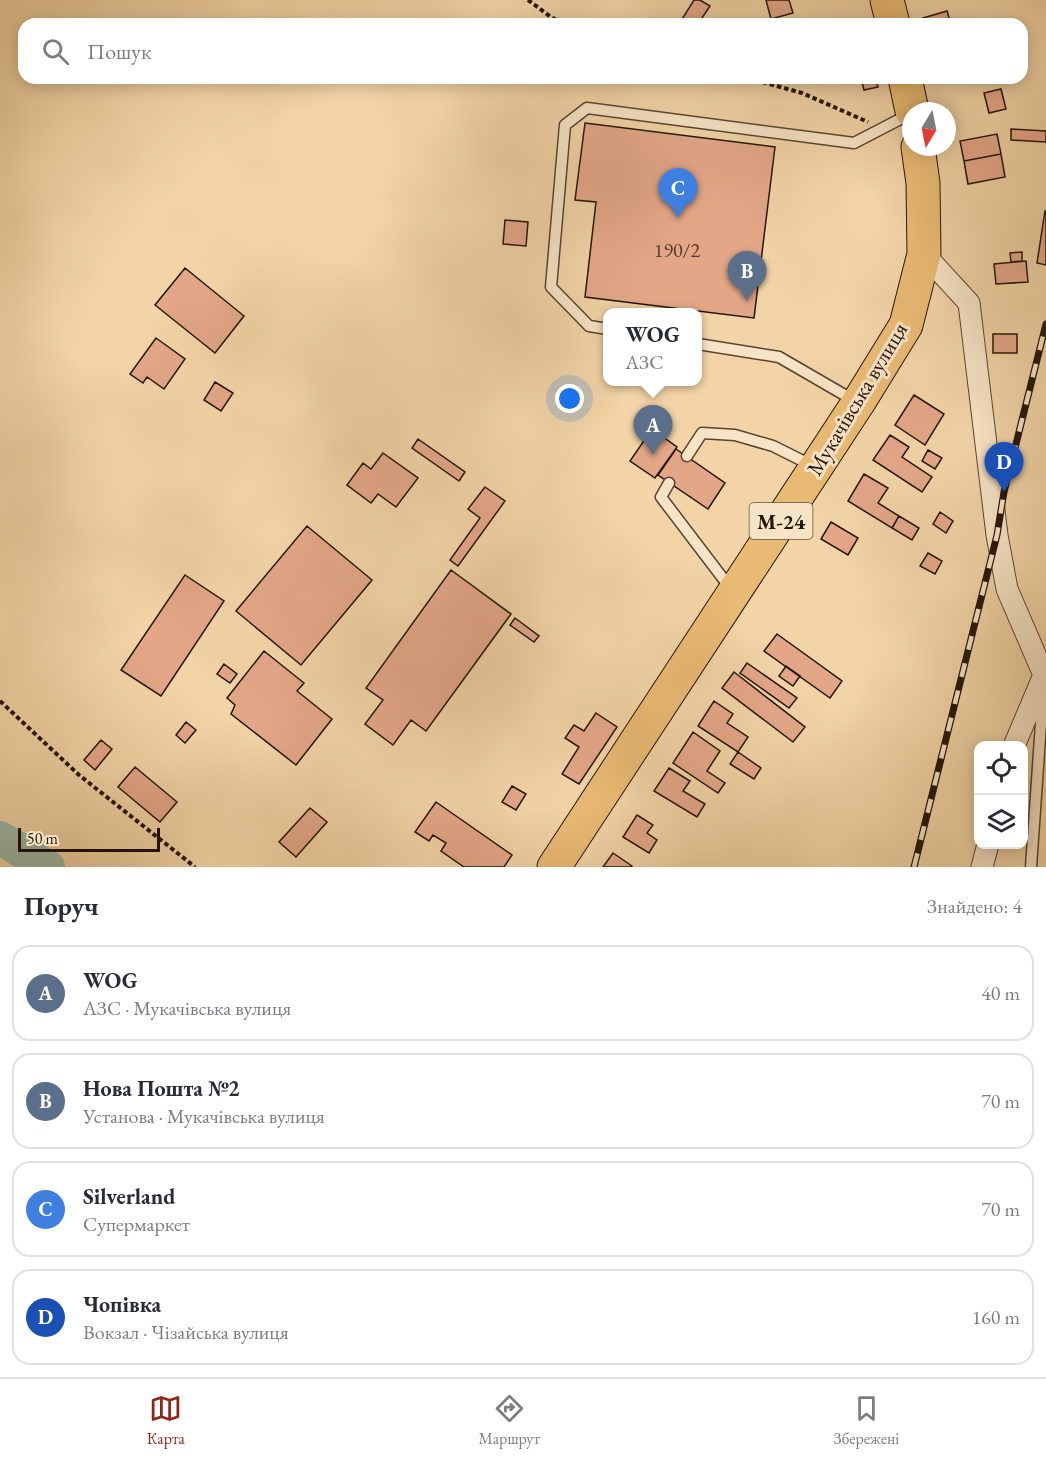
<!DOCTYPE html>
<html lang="uk">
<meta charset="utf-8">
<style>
body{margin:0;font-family:"EB Garamond",serif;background:#f2f2f3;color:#2b2b33}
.controls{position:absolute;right:18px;bottom:18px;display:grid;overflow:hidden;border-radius:12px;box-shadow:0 3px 15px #0003}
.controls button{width:54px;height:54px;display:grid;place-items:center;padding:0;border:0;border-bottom:2px solid #e1e1e2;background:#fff;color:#2b2b33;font:30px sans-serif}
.compass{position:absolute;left:902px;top:102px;width:54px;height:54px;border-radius:50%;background:#fff;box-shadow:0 3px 15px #0003;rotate:190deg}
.scale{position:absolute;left:18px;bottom:15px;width:142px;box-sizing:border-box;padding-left:6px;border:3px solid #241409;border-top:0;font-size:16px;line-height:21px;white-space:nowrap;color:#241409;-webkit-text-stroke:4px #f7e3c5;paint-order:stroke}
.you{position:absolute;left:570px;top:399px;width:21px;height:21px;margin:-15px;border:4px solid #fff;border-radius:50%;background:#1a73e8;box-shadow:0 0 0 9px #1a73e833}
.badge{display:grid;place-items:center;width:39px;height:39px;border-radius:50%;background:#8f2418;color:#fff;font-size:20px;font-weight:700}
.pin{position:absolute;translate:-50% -50px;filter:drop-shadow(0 2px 3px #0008)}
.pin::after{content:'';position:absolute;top:32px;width:21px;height:18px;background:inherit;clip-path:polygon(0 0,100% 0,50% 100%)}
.popup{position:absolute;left:603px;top:308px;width:99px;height:78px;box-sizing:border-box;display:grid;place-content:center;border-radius:12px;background:#fff;filter:drop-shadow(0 2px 4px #0005);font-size:20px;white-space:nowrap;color:#7c7c81}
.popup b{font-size:22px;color:#2b2b33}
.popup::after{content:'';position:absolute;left:50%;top:100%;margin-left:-12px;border:12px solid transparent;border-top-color:#fff}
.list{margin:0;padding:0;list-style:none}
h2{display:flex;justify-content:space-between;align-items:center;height:78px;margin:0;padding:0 24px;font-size:26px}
h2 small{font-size:20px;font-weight:400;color:#7c7c81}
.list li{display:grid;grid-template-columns:39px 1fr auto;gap:18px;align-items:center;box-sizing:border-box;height:96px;margin:0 12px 12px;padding:0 12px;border:2px solid #e1e1e2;border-radius:18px}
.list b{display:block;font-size:22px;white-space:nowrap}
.list p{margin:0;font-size:20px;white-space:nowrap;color:#7c7c81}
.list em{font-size:20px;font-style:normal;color:#7c7c81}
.icon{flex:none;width:33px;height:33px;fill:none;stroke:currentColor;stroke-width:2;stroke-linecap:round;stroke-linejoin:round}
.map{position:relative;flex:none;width:1046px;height:867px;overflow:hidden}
.search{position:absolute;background:#fff;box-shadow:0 3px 15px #0003;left:18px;right:18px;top:18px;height:66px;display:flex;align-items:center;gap:15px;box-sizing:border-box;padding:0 21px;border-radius:18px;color:#7c7c81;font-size:22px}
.sheet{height:510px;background:#fff}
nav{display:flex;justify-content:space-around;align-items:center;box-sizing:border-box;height:84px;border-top:2px solid #e1e1e2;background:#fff;font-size:16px;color:#7c7c81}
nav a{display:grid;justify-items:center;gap:3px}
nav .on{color:#8f2418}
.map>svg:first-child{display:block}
</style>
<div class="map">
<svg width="1046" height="867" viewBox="0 0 1046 867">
<rect width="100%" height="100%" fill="#f2d4a6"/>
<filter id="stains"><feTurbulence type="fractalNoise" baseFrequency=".00333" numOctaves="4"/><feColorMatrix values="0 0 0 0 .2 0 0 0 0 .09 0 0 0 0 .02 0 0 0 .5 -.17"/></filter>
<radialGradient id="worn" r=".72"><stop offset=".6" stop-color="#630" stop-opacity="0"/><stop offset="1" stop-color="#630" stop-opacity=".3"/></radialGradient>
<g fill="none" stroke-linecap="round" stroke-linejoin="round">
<path stroke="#9bb8a6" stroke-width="34" d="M0 838 48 867"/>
</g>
<path fill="#e3a788" stroke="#241409" stroke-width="1.5" d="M694 0H700L710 6 698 24H679Z
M766 0H789L793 13 771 19Z
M947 11 951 24H925L923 18Z
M861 78H875L878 87 864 90Z
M1001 89 1006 109 989 113 984 93Z
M585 123 775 147 754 318 585 297 596 202 575 200Z
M1011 129 1046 131V142L1011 140Z
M997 134 1001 154 964 161 960 141Z
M1001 154 1005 177 968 184 964 161Z
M1045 211H1046V265L1037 263Z
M505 220 528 222 526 246 503 244Z
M1022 252V261L1011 262 1010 253Z
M1026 261 1028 282 996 284 994 264Z
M185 268 244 316 215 353 155 305Z
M993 334H1017V353H993Z
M156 338 185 359 164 389 147 377 143 383 130 374Z
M215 382 233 393 221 411 204 400Z
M914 395 944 414 925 445 895 425Z
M652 429 677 447 655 478 630 461Z
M890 435 909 447 902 457 932 477 922 492 873 460Z
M418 439 465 472 459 481 412 448Z
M676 449 725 483 708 509 658 475Z
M928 450 942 458 935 469 922 461Z
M383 453 418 478 396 507 378 494 371 503 347 485 363 463 371 469Z
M864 474 888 488 878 503 899 516 892 528 848 501Z
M485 487 505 501 458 566 450 560 480 518 468 509Z
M940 512 953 521 946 533 933 524Z
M899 516 919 528 912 540 892 528Z
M831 522 858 538 848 555 821 539Z
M307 526 372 580 301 665 236 611Z
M928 553 942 561 935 574 920 566Z
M451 570 511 614 426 731 411 720 393 745 365 724 383 700 366 688Z
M185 575 224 601 161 696 121 670Z
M515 618 539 636 534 642 510 625Z
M777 634 842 681 830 698 764 651Z
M264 651 304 683 297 691 332 719 296 765 231 714 235 705 227 698Z
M747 663 797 698 789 708 740 673Z
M224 664 237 674 230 683 217 674Z
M786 666 800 676 793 686 779 676Z
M734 672 805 727 793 742 722 688Z
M714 701 733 714 727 723 748 737 738 752 698 726Z
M596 713 617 727 579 784 562 774 579 747 565 738 574 725 584 731Z
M186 722 196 730 185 743 176 735Z
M693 732 720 751 707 771 725 783 718 793 673 763Z
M101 740 112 749 95 770 84 760Z
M738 752 761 768 754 779 730 764Z
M135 767 177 802 160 822 118 787Z
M669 768 690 781 683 791 705 804 697 817 654 791Z
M512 786 526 794 516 810 502 802Z
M436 802 512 855 504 867H464L441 851 446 843 433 835 429 841 415 832Z
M310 808 327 822 296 857 279 842Z
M637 815 653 825 647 833 657 840 649 853 623 837Z
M613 853 632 866 631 867H603Z"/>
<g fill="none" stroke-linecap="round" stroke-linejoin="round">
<defs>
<path id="lane" d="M608 329 589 326 551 287 565 125 587 108 854 143 910 114
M698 344 779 357 855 401
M687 456 702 433 735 435 773 446 813 466
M669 483 661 497 731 589
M1031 867 1043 694"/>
<path id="street" d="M924 254 969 303 997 535 1007 589 1044 675 1014 746
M982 867 988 844"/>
<path id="highway" d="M887 0 893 24
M905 78 912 111
M554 867 858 403 906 325 924 254 923 183 918 147"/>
</defs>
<use href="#lane" stroke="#584430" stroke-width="13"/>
<use href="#street" stroke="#584430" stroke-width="23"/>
<use href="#highway" stroke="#241409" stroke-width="35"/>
<path stroke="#241409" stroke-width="4" stroke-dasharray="4.5 3" stroke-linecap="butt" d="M528 0 551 17 564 24
M748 78 802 93 868 122
M0 701 79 775 195 867"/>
<use href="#lane" stroke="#f7e3c5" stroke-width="10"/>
<use href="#street" stroke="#f7e3c5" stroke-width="21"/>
<use href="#highway" stroke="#e9ba73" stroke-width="33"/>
<defs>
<path id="rail" d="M914 867 997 535 1004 492 1046 324"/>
</defs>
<use href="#rail" stroke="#241409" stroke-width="7"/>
<use href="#rail" stroke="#f7e3c5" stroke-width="4.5" stroke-dasharray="14" stroke-linecap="butt"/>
</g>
<g text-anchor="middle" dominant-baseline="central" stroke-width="6" stroke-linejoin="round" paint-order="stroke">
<g font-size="20" fill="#543929">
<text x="677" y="250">190/2</text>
</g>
<rect fill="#f7e3c5" stroke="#635241" stroke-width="1.5" x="749.5" y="503" width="63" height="36" rx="4.5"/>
<g font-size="21" font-weight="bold" fill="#241409">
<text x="781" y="521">М-24</text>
</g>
<g font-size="22" fill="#241409" stroke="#f7e3c5">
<text transform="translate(857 399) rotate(-59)">Мукачівська вулиця</text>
</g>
</g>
<rect width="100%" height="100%" filter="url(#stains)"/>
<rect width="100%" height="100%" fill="url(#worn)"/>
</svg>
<div class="controls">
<button><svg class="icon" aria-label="locate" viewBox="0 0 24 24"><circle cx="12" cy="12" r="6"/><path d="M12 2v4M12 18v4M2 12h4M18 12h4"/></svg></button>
<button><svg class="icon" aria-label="layers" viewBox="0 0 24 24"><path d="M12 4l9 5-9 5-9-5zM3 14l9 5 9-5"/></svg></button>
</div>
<svg class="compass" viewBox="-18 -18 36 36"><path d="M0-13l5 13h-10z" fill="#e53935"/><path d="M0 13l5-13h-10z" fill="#7c7c81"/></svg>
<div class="scale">50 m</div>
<div class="you"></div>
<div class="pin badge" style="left:653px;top:455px;background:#5c6f8a">A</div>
<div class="popup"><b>WOG</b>АЗС</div>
<div class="pin badge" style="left:747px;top:301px;background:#5c6f8a">B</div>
<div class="pin badge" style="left:678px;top:218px;background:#3f7fe0">C</div>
<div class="pin badge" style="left:1004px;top:492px;background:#1a4fb4">D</div>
<div class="search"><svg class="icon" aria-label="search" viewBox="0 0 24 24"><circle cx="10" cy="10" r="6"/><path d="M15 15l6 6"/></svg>Пошук</div>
</div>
<section class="sheet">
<h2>Поруч<small>Знайдено: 4</small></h2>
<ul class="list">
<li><span class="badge" style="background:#5c6f8a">A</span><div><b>WOG</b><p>АЗС · Мукачівська вулиця</p></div><em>40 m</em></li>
<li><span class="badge" style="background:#5c6f8a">B</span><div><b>Нова Пошта №2</b><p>Установа · Мукачівська вулиця</p></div><em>70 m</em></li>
<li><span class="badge" style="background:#3f7fe0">C</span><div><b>Silverland</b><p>Супермаркет</p></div><em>70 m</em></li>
<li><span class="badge" style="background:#1a4fb4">D</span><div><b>Чопівка</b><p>Вокзал · Чізайська вулиця</p></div><em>160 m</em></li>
</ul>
</section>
<nav>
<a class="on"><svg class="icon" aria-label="map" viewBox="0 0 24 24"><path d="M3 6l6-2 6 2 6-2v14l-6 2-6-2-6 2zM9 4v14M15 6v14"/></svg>Карта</a>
<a><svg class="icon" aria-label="directions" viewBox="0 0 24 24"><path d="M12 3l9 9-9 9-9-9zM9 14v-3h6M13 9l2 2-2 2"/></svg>Маршрут</a>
<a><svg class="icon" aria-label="saved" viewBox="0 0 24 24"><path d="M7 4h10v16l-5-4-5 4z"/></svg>Збережені</a>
</nav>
